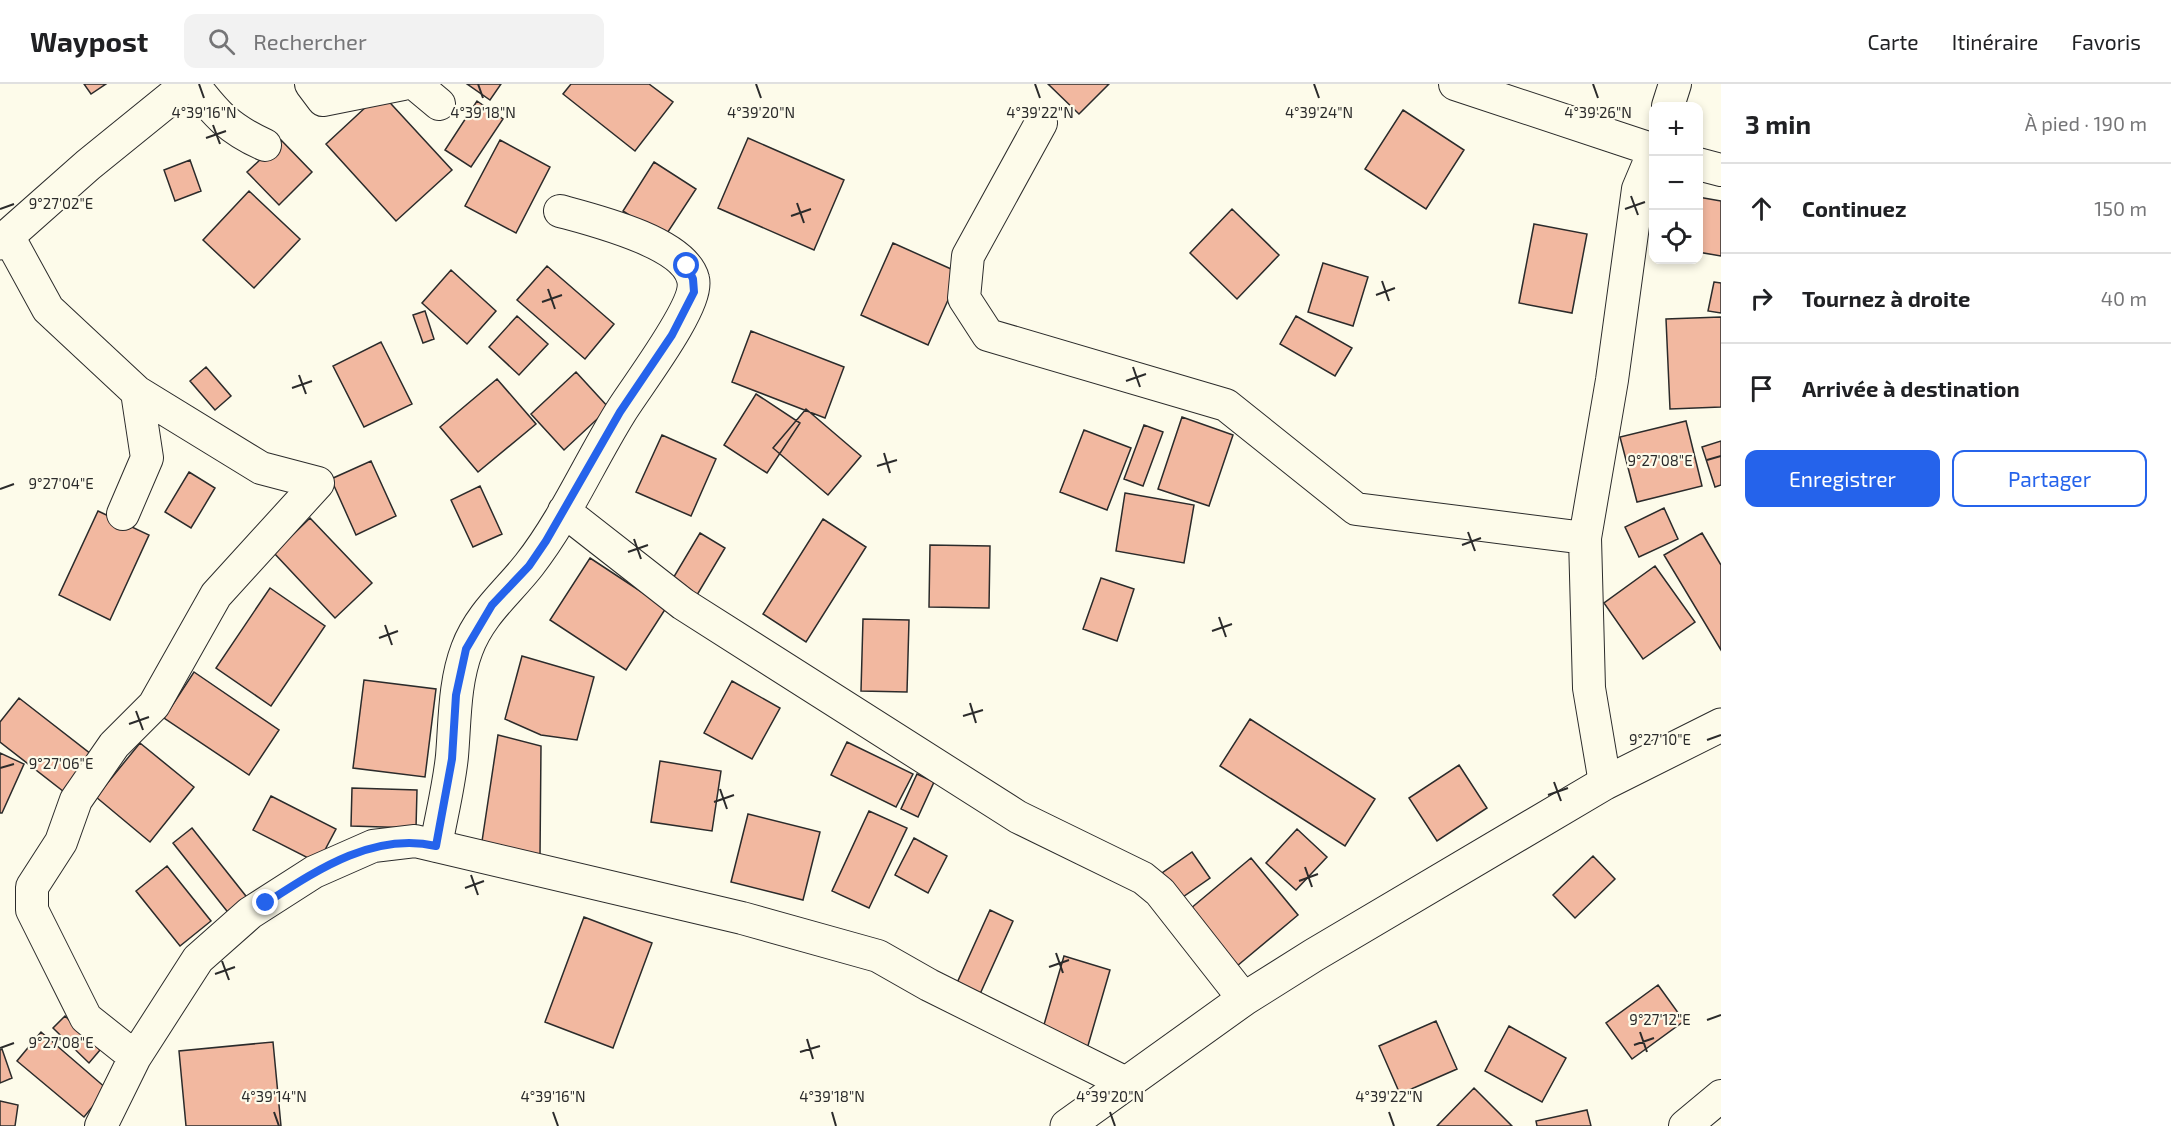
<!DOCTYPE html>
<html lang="fr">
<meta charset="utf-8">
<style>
body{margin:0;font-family:"Exo 2",sans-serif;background:#f2f2f2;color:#202124}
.controls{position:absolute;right:18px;top:18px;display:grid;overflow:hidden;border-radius:12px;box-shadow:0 3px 9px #0003}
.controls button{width:54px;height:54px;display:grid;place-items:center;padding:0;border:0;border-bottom:2px solid #e0e0e0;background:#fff;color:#202124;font:30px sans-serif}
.stop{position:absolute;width:18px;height:18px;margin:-14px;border:4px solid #2563eb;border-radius:50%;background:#fff}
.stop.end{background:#2563eb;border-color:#fff;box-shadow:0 2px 6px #0008}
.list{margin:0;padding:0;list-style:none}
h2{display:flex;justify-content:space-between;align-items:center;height:78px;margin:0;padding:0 24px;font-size:26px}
h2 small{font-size:20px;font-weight:400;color:#757577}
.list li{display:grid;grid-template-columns:39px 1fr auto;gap:18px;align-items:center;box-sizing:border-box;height:90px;padding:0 24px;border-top:2px solid #e0e0e0}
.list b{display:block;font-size:22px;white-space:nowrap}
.list em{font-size:20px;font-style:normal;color:#757577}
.actions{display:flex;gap:12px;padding:18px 24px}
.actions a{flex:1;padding:14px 0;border:2px solid #2563eb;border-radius:12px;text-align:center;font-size:21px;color:#2563eb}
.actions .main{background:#2563eb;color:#fff}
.icon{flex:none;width:33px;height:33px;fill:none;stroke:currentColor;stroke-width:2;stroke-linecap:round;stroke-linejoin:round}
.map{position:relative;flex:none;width:1721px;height:1042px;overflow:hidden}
header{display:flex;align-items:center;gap:36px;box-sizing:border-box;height:84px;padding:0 30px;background:#fff;border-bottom:2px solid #e0e0e0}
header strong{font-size:28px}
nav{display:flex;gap:33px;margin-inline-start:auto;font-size:21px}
.search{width:420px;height:54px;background:#f2f2f2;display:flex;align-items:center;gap:15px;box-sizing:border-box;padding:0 21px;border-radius:12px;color:#757577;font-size:22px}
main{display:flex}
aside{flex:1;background:#fff}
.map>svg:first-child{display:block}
</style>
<header>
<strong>Waypost</strong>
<div class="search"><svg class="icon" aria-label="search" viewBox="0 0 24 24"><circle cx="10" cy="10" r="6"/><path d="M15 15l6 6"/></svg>Rechercher</div>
<nav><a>Carte</a><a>Itinéraire</a><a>Favoris</a></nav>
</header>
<main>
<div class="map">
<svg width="1721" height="1042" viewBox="0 0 1721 1042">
<rect width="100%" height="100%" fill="#fdfbea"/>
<path fill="#f2b8a0" stroke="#2b2b2b" stroke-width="1.5" d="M84 0H106L91 10Z
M467 0H501L490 16Z
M571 0H649L673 18 635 67 563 10Z
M1048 0H1109L1079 30Z
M381 9 452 86 396 137 326 60Z
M477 17 503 35 471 83 445 66Z
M1403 26 1464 66 1426 125 1365 85Z
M748 54 844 96 814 166 718 124Z
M281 56 312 88 279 121 247 88Z
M500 56 550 83 516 149 465 122Z
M190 76 201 107 175 117 164 86Z
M654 78 696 105 664 154 623 127Z
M249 107 300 155 254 204 203 156Z
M1698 113 1721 117V172L1698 168Z
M1232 125 1279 171 1237 215 1190 169Z
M1534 140 1587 150 1572 229 1519 219Z
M893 159 960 189 928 261 861 231Z
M1323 179 1368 193 1353 242 1308 228Z
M547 182 614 240 585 275 517 216Z
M451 186 496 227 467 260 422 219Z
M1714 198 1721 199V229L1708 227Z
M425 227 434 255 423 259 413 231Z
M517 232 548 260 519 291 489 263Z
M1296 232 1352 264 1335 292 1280 260Z
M1721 233V323L1670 325 1666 235Z
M751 247 844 283 825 334 732 298Z
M381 258 412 320 364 343 333 282Z
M206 283 231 312 215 326 190 297Z
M576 288 609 324 564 366 531 330Z
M497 295 536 340 478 388 440 343Z
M756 310 800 339 767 389 724 361Z
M806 325 861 372 828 411 773 364Z
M1182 333 1233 351 1209 422 1158 405Z
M1686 337 1702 402 1637 418 1620 353Z
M1144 341 1163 348 1143 402 1124 395Z
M1084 346 1131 364 1107 426 1060 408Z
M662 351 716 375 691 432 636 408Z
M1721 357V401L1715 403 1702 363Z
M371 377 396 432 356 451 331 395Z
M189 388 215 404 191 444 165 428Z
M480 402 502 450 473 463 451 416Z
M1125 409 1194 421 1184 479 1116 467Z
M1664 424 1678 455 1639 473 1625 443Z
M98 427 149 451 110 536 59 511Z
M310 434 372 499 335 534 274 469Z
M823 435 866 463 806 558 763 530Z
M700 449 725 464 697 511 672 496Z
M1702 449 1721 481V566L1664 471Z
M930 461 990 462 989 524 929 523Z
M590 474 666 524 626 586 550 536Z
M1655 482 1695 538 1643 575 1604 519Z
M1101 494 1134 505 1117 557 1083 545Z
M270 504 325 542 271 622 216 584Z
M863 535 909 536 907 608 861 607Z
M522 572 594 593 577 656 541 651 505 635Z
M194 588 279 646 249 691 164 634Z
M364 596 436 605 425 693 353 684Z
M732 597 780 624 752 675 704 649Z
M19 614 96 674 68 711 0 658V638Z
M1250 635 1375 715 1345 762 1220 682Z
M498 651 541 662 540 773 481 764Z
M847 658 913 690 896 723 831 691Z
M140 659 194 703 150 758 96 713Z
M0 669 24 680 2 729H0Z
M660 677 721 687 712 747 651 738Z
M1459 681 1487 724 1437 757 1409 714Z
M917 690 934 698 918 733 901 725Z
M352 704 417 706 416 744 351 742Z
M271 712 336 745 318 779 253 746Z
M869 727 907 744 869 824 832 807Z
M748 730 820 748 803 816 731 798Z
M192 744 253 821 234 836 173 759Z
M1297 745 1327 773 1296 806 1266 779Z
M914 754 947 772 928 809 895 791Z
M1192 768 1210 794 1180 815 1162 789Z
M1593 772 1615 795 1575 834 1553 811Z
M1251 774 1298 831 1231 887 1184 830Z
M167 782 211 837 180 862 136 807Z
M990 826 1013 837 980 910 957 899Z
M584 833 652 859 613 964 545 938Z
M1064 872 1110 886 1087 965 1041 951Z
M1658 901 1684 937 1632 975 1606 939Z
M65 932 100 966 89 979 53 944Z
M1436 937 1457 985 1400 1010 1379 962Z
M1509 942 1566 974 1542 1018 1485 987Z
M41 948 107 1005 84 1033 17 977Z
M273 958 281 1042H186L179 967Z
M2 965 12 994 0 999V966Z
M1474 1004 1512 1042H1437Z
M0 1017 18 1021 15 1042H0Z
M1587 1026 1591 1042H1537L1536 1037Z"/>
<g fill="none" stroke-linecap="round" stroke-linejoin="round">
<defs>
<path id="minor" d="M193 0C216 30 229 45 265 61
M311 0 323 16 403 0
M415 0 439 20
M1455 0 1654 66
M1668 22 1675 0
M1041 39 968 172 964 214 988 251 1226 321 1356 425 1585 454
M1698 80 1721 86
M8 152 48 225 137 308 261 384 318 399 216 511 154 621 114 661 76 716 61 758 32 803V826L86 934 135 973
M564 427 683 520 1018 733 1143 794 1160 808 1244 915
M123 430 147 374 137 308
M1605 699 1589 604 1585 454 1612 296 1638 105 1654 67
M436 762C441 733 449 702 452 672 455 637 454 599 467 565 480 530 507 509 529 481 565 435 589 379 620 329 635 304 700 221 693 195 684 158 593 136 560 127
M101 1042 135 973 198 875 250 829 314 788 373 762 415 757 742 834 878 872 929 901 1126 999
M1685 1042 1721 1012"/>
<path id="major" d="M0 159 88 81 188 0
M1067 1042 1244 915 1314 871 1605 699 1721 641"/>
</defs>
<use href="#minor" stroke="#2b2b2b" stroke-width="34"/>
<use href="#major" stroke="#2b2b2b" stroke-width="35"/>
<use href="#minor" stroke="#fdfbea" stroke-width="32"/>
<use href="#major" stroke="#fdfbea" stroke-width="33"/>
</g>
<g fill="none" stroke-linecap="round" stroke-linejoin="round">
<path stroke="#2563eb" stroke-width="8" d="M266 819C317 786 373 748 436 762L452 675 456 611 466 565 492 521 529 482 546 457 620 328 672 251 694 208 693 195 687 182"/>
</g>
<path fill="none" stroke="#2b2b2b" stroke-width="2" d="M199 0 204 14M478 0 483 14M756 0 761 14M1035 0 1040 14M1314 0 1319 14M1593 0 1598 14M213 41 220 60M206 54 226 47M1631 112 1638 131M797 119 804 139M0 125 14 120M1625 125 1645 118M791 132 811 125M1382 197 1389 217M548 205 555 225M1376 211 1395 204M542 218 562 211M1133 283 1140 303M299 291 306 310M1126 297 1146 290M292 304 312 297M884 369 890 389M1707 376 1721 372M877 382 897 376M0 405 14 400M1468 448 1475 467M634 455 641 475M1462 461 1481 454M628 468 648 461M1219 533 1226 553M385 541 392 561M1212 547 1232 540M379 554 398 547M970 619 976 639M136 627 143 646M963 632 983 626M129 640 149 633M1707 656 1721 651M0 684 14 680M1554 698 1561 717M720 705 727 725M1548 711 1568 704M714 718 734 711M1305 783 1312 803M471 791 478 811M1299 797 1318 790M465 804 484 797M1056 869 1063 889M222 877 229 896M1049 883 1069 876M215 890 235 883M1707 936 1721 931M1640 948 1647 968M807 955 813 975M1634 961 1654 954M0 964 14 959M800 968 820 962M274 1028 279 1042M553 1028 558 1042M832 1028 836 1042M1110 1028 1115 1042M1389 1028 1394 1042"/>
<g font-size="15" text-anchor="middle" fill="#2b2b2b" stroke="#fdfbea" stroke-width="4.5" stroke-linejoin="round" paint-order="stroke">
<text x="204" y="34">4°39'16"N</text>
<text x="483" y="34">4°39'18"N</text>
<text x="761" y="34">4°39'20"N</text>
<text x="1040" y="34">4°39'22"N</text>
<text x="1319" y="34">4°39'24"N</text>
<text x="1598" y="34">4°39'26"N</text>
<text x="61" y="125">9°27'02"E</text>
<text x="1660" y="382">9°27'08"E</text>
<text x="61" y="405">9°27'04"E</text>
<text x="1660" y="661">9°27'10"E</text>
<text x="61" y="685">9°27'06"E</text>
<text x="1660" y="941">9°27'12"E</text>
<text x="61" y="964">9°27'08"E</text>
<text x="274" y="1018">4°39'14"N</text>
<text x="553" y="1018">4°39'16"N</text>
<text x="832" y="1018">4°39'18"N</text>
<text x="1110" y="1018">4°39'20"N</text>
<text x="1389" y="1018">4°39'22"N</text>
</g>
</svg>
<div class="controls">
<button>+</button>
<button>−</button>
<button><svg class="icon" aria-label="locate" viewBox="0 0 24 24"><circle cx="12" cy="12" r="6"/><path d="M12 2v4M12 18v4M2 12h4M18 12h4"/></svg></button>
</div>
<div class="stop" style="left:687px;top:182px"></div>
<div class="stop end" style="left:266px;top:819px"></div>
</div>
<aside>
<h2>3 min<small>À pied · 190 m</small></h2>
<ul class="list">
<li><svg class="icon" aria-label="ahead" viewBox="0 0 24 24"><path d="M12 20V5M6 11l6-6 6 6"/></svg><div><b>Continuez</b></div><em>150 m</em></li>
<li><svg class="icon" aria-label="right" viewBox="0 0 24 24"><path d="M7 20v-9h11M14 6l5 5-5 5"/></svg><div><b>Tournez à droite</b></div><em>40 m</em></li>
<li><svg class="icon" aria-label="arrive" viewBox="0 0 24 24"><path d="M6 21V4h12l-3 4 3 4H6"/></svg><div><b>Arrivée à destination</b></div></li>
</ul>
<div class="actions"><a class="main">Enregistrer</a><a>Partager</a></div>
</aside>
</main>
